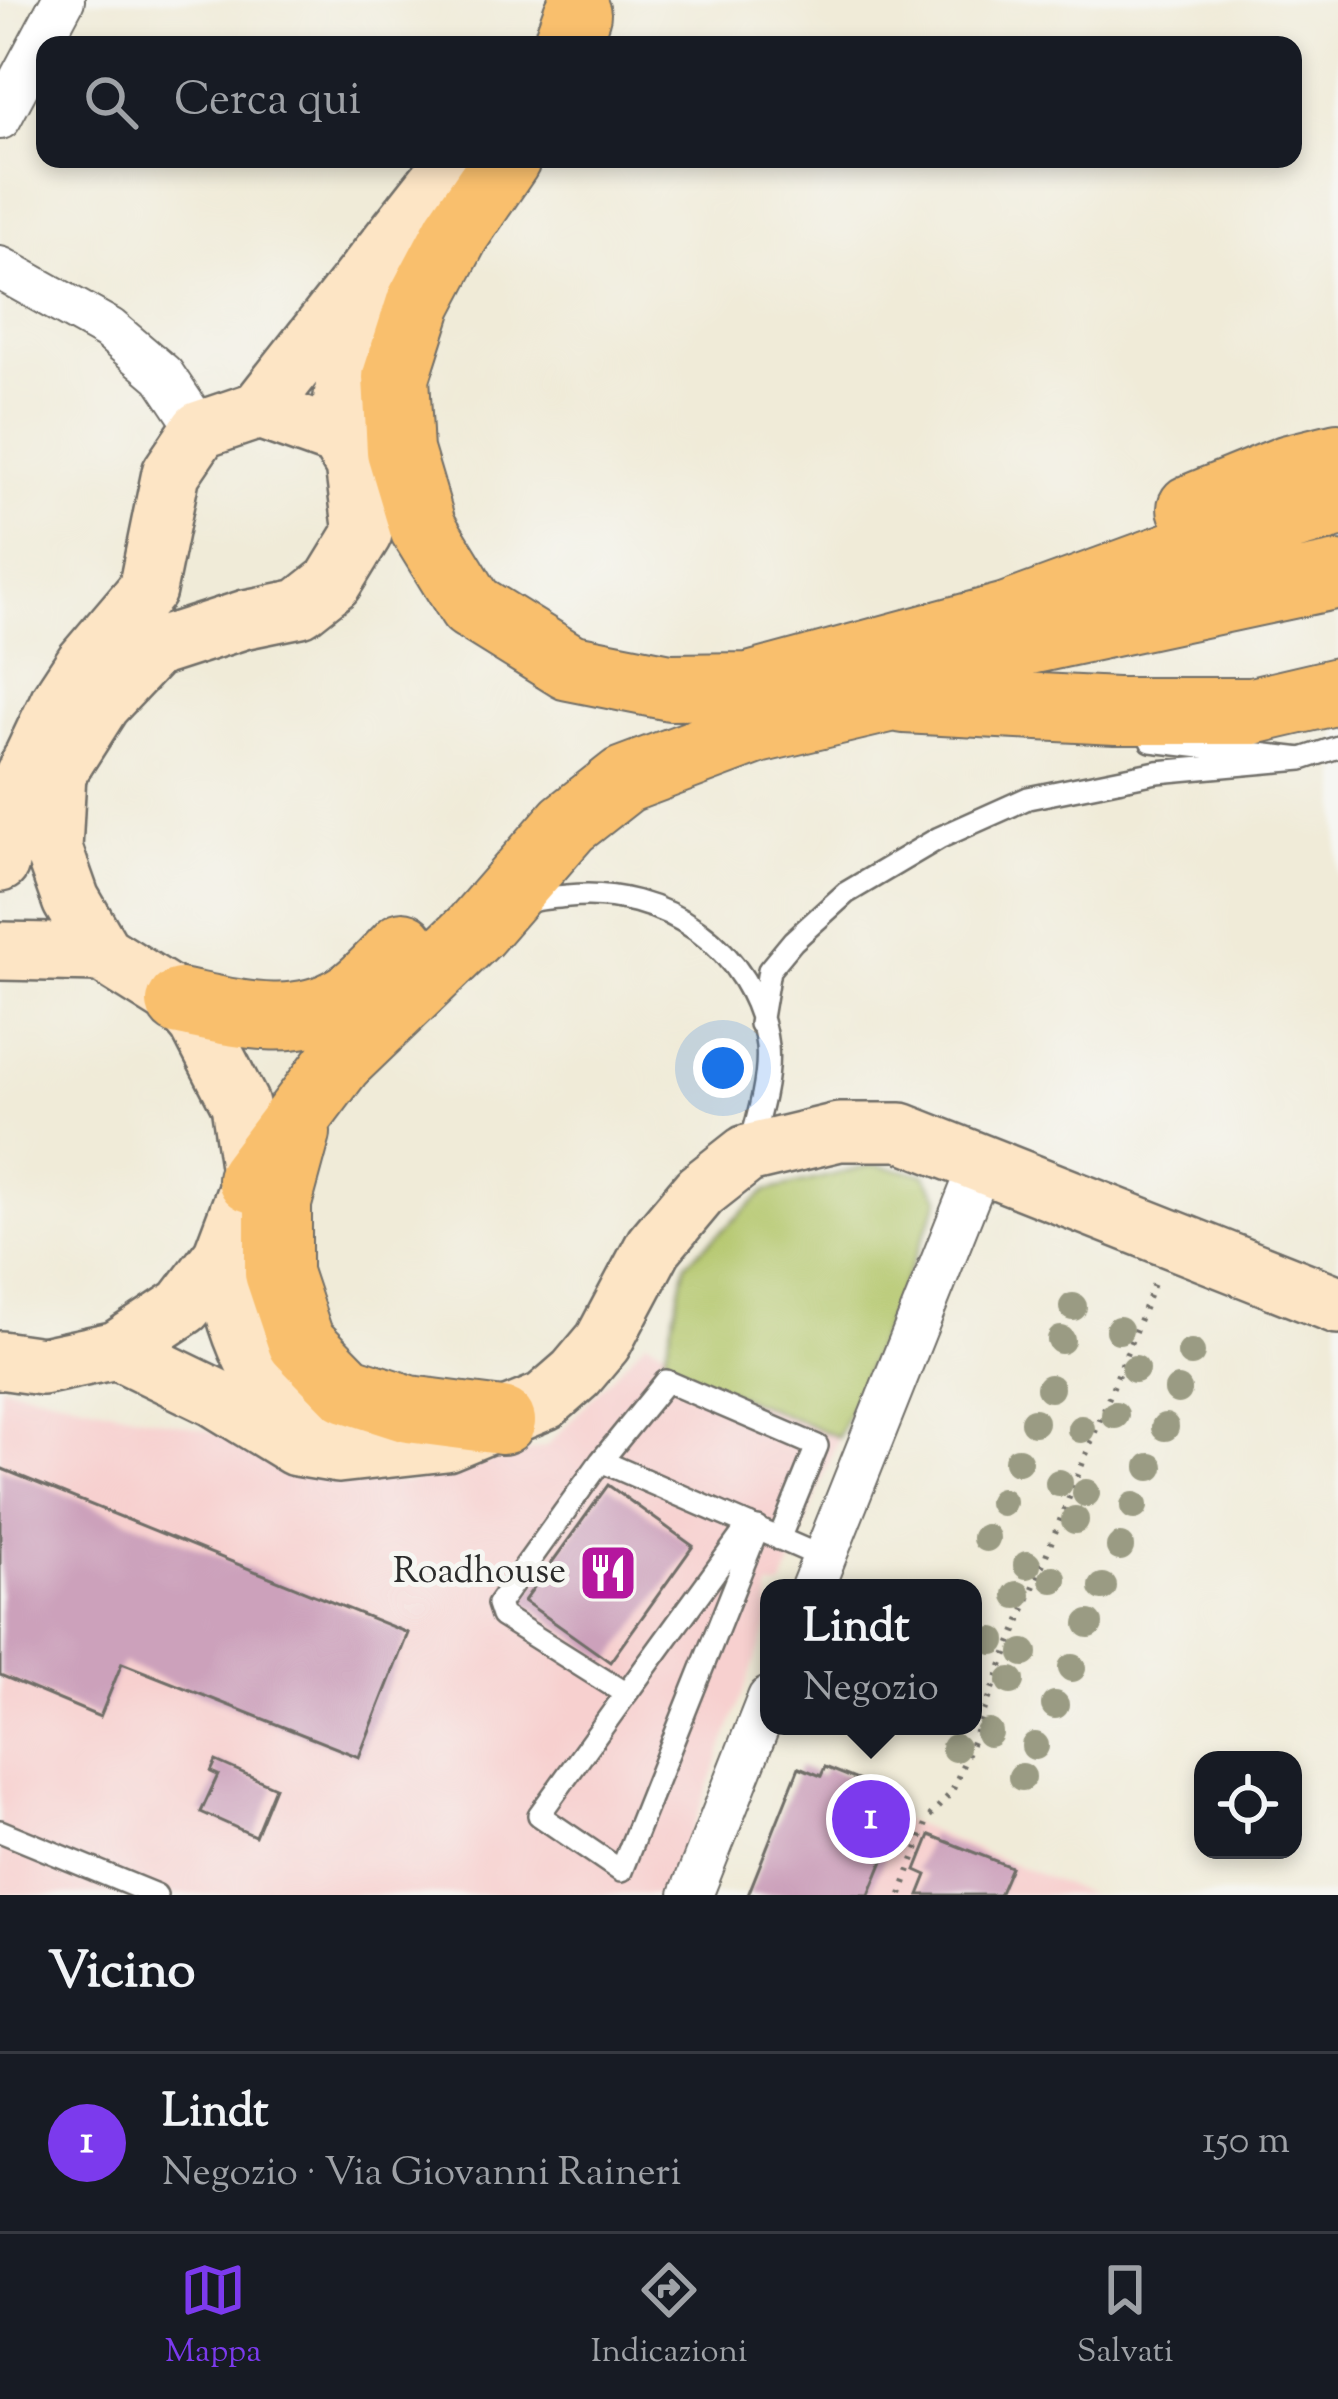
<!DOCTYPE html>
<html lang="it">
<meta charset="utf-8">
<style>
body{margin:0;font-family:"Sorts Mill Goudy",serif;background:#242831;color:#f1f3f6}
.controls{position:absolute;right:36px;bottom:36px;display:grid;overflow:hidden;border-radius:24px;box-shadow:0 6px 18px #0003}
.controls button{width:108px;height:108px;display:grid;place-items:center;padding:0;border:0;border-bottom:3px solid #363941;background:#171b24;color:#f1f3f6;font:60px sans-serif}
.you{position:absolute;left:723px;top:1068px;width:42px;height:42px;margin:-30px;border:9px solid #fff;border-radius:50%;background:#1a73e8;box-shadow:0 0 0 18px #1a73e833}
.badge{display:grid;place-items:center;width:78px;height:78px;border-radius:50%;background:#7c3aed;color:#fff;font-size:39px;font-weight:700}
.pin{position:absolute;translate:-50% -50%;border:6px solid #fff;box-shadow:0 3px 12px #0006}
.popup{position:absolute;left:760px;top:1579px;width:222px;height:156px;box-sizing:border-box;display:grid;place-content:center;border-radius:24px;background:#171b24;filter:drop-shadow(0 3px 9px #0005);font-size:39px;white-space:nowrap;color:#9ea1a6}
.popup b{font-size:45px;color:#f1f3f6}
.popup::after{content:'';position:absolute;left:50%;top:100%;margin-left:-24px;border:24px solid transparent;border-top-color:#171b24}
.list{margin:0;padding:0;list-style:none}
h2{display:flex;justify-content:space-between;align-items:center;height:156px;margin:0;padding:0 48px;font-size:51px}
h2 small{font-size:39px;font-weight:400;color:#9ea1a6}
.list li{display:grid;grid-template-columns:78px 1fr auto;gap:36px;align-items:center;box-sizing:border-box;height:180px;padding:0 48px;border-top:3px solid #363941}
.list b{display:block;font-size:45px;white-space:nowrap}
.list p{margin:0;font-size:39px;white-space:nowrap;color:#9ea1a6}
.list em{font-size:39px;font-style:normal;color:#9ea1a6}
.icon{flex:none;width:66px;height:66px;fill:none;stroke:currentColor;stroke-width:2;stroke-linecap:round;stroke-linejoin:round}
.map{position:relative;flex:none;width:1338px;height:1895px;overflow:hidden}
.search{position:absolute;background:#171b24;box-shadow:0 6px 18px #0003;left:36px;right:36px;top:36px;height:132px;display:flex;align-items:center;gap:30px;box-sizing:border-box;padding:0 42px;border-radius:24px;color:#9ea1a6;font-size:45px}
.sheet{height:336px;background:#171b24}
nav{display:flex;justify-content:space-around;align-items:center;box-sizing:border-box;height:168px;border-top:3px solid #363941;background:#171b24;font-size:33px;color:#9ea1a6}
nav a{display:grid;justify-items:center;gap:6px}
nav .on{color:#7c3aed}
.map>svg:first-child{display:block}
</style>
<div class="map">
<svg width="1338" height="1895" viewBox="0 0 1338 1895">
<rect width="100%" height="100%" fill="#f6f6f2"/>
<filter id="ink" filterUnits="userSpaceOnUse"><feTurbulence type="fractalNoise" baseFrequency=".00833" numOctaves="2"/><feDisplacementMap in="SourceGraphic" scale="24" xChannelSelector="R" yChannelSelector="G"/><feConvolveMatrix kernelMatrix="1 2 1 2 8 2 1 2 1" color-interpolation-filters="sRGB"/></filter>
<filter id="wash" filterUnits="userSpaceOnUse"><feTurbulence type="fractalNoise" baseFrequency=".004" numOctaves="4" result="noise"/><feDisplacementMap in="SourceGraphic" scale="48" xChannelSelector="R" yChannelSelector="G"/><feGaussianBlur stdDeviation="2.7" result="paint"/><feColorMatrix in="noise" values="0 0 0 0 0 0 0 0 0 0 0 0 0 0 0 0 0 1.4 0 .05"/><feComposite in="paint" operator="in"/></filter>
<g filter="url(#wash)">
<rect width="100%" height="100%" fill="#f0ebd8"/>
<path fill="#f7d0cf" d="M646 1340 838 1437 782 1588H769V1623L668 1895H0V1385L224 1434 404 1483 546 1447Z
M811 1783 1090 1895H764Z"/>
<path fill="#b3c66a" stroke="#6f784a" stroke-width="3" d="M874 1165 924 1174 940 1198 838 1437 663 1364 686 1263 766 1191Z"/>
<g id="blocks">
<path fill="#cca1bb" d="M0 1468 408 1633 359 1757 122 1663 100 1717 0 1675Z
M608 1485 693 1546 610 1662 524 1601Z
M216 1761 275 1787 255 1836 201 1812 218 1775 211 1772Z
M799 1767 821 1776 825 1767 890 1793 885 1805 903 1812 869 1895H748Z
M930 1835 1011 1867 999 1895H919L927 1875 916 1870Z"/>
</g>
</g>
<g filter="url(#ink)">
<use href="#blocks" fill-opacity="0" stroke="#706e68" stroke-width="3"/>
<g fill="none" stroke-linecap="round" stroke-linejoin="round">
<defs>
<path id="lane" d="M1151 741 1302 759 1338 747
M523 904C536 897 552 898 568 896 660 886 755 948 767 1046 770 1077 759 1116 750 1145
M760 1024 769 970 793 941 846 893 939 838 1028 798 1157 772 1302 759
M601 1461 824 1558
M749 1525 626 1694 502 1616 498 1604 601 1461 666 1381 817 1446 779 1539
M626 1694 539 1815 621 1871 758 1528
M0 1831 156 1895"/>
<path id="street" d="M0 118 63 0
M0 268 109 329 163 375 200 430
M812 1588 982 1162
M691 1895 769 1698"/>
<path id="secondary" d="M259 410 456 159
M338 438 349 349 377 291
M0 863 17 791 59 702 84 664 147 590 171 473 200 430 259 410 338 438 354 465 363 533 333 582 300 608 246 619 153 649 101 704 57 773 53 849 71 900 102 953
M0 951 102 953 180 1002 198 1023 240 1104 251 1179 222 1256 184 1306 117 1350 42 1366 0 1360
M222 1256C235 1325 254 1399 326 1428
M117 1350 214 1397 296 1447 338 1454 446 1442 545 1401 576 1374 603 1342 654 1246 700 1191 747 1154 839 1132H901L1338 1305"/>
<path id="highway" d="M566 45 577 14
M507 159 457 232 420 302 396 377 400 451 423 528 471 606 569 667 670 687 749 686 1007 616 1214 540 1334 505
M1191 508 1289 468 1338 456
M904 700 1116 711H1252L1338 691
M180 1002C235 1013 296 1030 347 998 368 985 386 962 403 945
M297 1133 278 1203V1273L301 1342 347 1389 409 1409 502 1421
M251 1179 340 1061 475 931 568 824 624 780 757 730 889 699 1001 647 1338 575"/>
</defs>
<use href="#lane" stroke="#706e68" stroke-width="26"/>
<use href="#street" stroke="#706e68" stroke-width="46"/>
<use href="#secondary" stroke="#706e68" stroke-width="62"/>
<use href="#highway" stroke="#706e68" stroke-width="70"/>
<path stroke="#706e68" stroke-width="6" stroke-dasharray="3 9" stroke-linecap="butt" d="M901 1895 928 1818 952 1792 1155 1281"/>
<use href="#lane" stroke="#fff" stroke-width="21"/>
<use href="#street" stroke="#fff" stroke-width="42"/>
<use href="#secondary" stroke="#fde5c5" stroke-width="57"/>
<use href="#highway" stroke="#f9bf6d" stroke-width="66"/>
</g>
<g fill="#9a9b83">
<circle cx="1073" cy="1307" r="14"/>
<circle cx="1119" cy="1330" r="14"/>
<circle cx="1061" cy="1340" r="14"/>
<circle cx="1191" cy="1353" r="14"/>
<circle cx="1135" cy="1369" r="14"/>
<circle cx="1050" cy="1388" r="14"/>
<circle cx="1178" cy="1390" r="14"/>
<circle cx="1115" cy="1415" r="14"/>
<circle cx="1034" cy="1422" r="14"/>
<circle cx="1165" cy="1427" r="14"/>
<circle cx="1081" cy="1429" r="14"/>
<circle cx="1018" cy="1461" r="14"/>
<circle cx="1150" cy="1467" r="14"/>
<circle cx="1059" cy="1483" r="14"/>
<circle cx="1086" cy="1493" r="14"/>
<circle cx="1002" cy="1502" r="14"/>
<circle cx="1134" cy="1506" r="14"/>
<circle cx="1075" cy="1520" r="14"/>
<circle cx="986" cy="1538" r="14"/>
<circle cx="1120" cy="1547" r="14"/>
<circle cx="1027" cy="1565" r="14"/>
<circle cx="1053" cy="1579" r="14"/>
<circle cx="1103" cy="1587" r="14"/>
<circle cx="1017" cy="1595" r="14"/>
<circle cx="1089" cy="1624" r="14"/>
<circle cx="993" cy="1641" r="14"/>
<circle cx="1024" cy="1653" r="14"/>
<circle cx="1072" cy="1668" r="14"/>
<circle cx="1011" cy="1681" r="14"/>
<circle cx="1055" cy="1705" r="14"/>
<circle cx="989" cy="1733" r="14"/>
<circle cx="1035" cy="1746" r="14"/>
<circle cx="955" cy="1748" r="14"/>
<circle cx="1022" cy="1777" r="14"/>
</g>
</g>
<defs>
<symbol id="restaurant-square" viewBox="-11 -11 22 22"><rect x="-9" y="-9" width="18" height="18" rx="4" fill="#b5179e" stroke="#f6f6f2"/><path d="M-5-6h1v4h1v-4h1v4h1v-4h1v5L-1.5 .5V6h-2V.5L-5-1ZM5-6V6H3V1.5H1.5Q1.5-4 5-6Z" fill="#fff"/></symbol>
</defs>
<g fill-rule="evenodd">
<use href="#restaurant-square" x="575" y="1540" width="66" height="66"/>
</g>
<g text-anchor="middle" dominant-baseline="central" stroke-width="10" stroke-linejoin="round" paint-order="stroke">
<g font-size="36" fill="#2b2b2b" stroke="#f6f6f2" text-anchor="end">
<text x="566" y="1573">Roadhouse</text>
</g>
</g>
</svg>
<div class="controls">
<button><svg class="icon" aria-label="locate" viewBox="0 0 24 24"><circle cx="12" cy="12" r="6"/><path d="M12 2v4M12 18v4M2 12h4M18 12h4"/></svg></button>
</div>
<div class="you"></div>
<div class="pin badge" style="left:871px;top:1819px">1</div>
<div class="popup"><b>Lindt</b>Negozio</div>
<div class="search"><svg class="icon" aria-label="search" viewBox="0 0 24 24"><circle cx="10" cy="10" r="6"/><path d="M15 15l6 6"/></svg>Cerca qui</div>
</div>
<section class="sheet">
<h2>Vicino<small></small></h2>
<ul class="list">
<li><span class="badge">1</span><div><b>Lindt</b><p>Negozio · Via Giovanni Raineri</p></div><em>150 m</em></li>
</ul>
</section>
<nav>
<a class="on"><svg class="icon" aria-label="map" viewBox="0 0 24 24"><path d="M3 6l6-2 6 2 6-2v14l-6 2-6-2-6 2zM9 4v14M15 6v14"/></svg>Mappa</a>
<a><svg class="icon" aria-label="directions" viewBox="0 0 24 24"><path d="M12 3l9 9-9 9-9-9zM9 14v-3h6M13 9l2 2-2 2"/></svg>Indicazioni</a>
<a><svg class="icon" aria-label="saved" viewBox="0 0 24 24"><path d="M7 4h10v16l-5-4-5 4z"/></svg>Salvati</a>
</nav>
